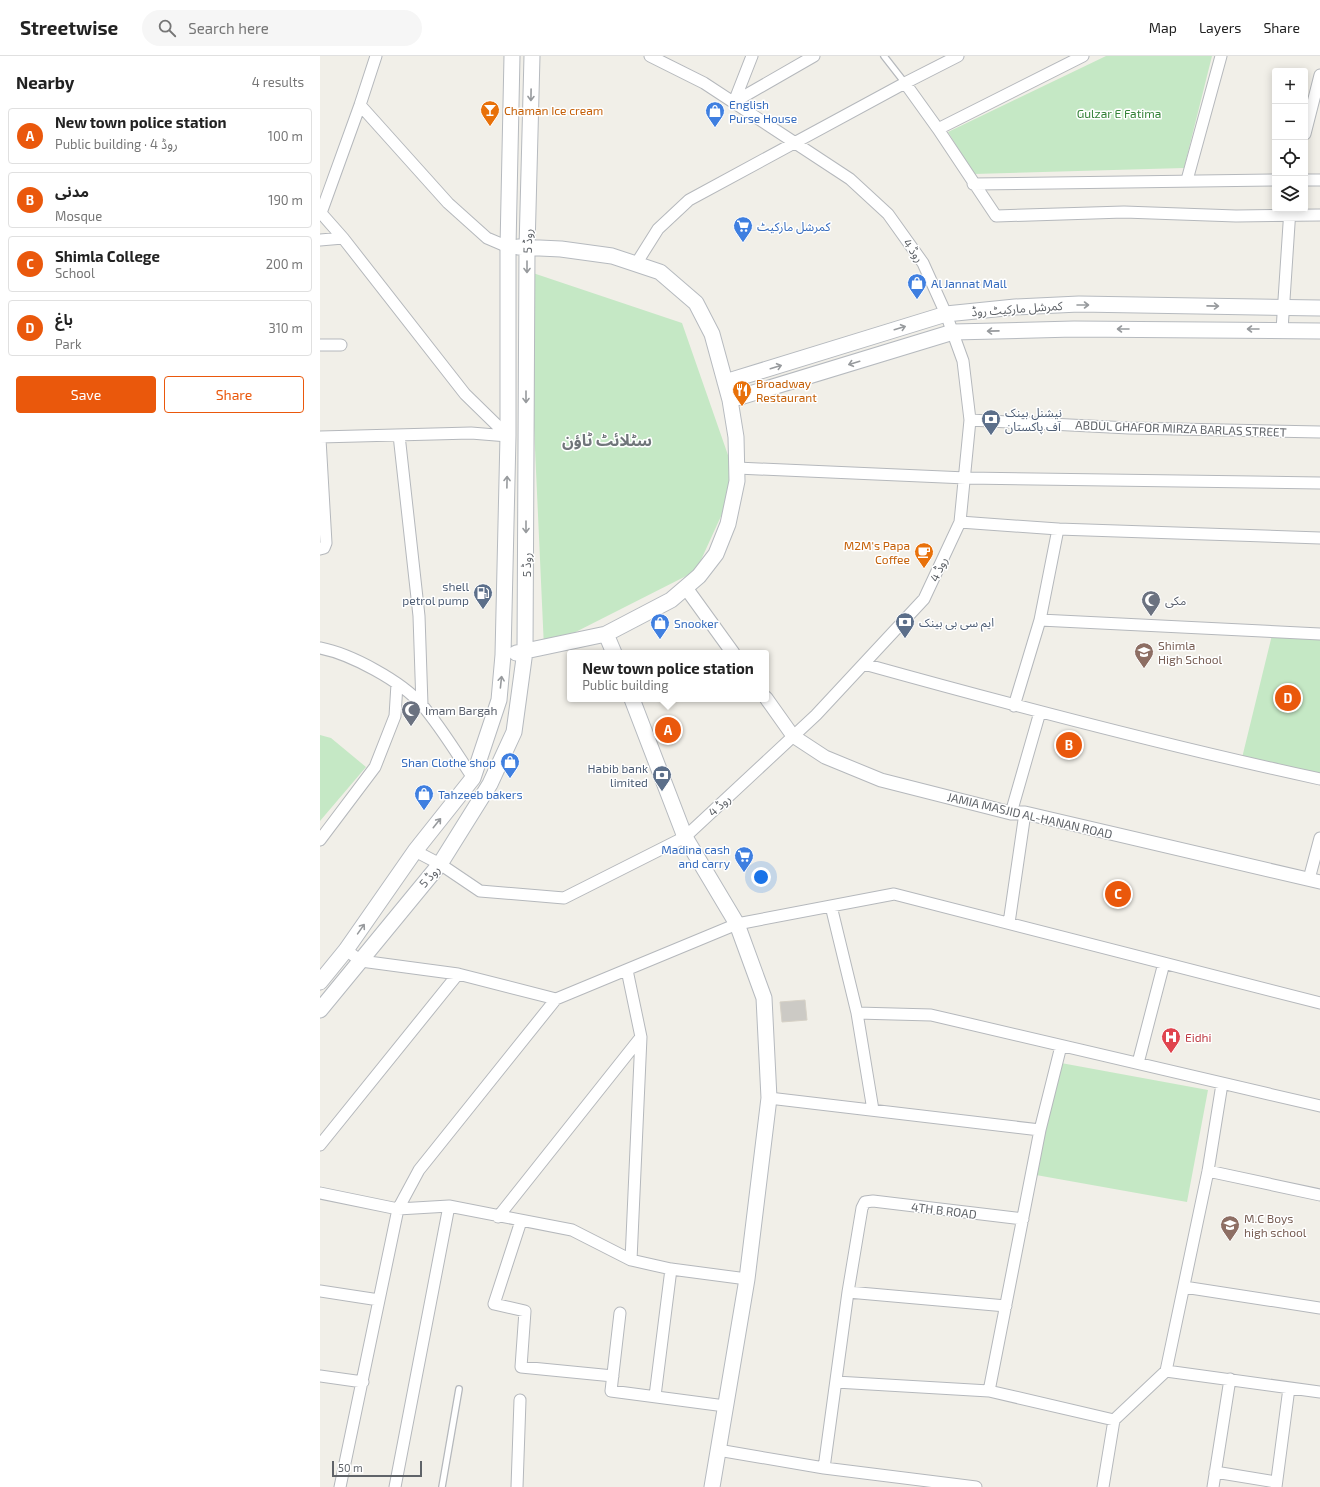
<!DOCTYPE html>
<meta charset="utf-8">
<style>
body{margin:0;font-family:"Exo 2","Noto Sans Arabic",sans-serif;background:#f6f6f6;color:#222}
.controls{position:absolute;right:12px;top:12px;display:grid;overflow:hidden;border-radius:4px;box-shadow:0 2px 10px #0003}
.controls button{width:36px;height:36px;display:grid;place-items:center;padding:0;border:0;border-bottom:1px solid #e0e0e0;background:#fff;color:#222;font:20px sans-serif}
.scale{position:absolute;left:12px;bottom:10px;width:90px;box-sizing:border-box;padding-left:4px;border:2px solid #5f6368;border-top:0;font-size:11px;line-height:14px;white-space:nowrap;color:#5f6368;-webkit-text-stroke:3px #fff;paint-order:stroke}
.you{position:absolute;left:441px;top:821px;width:14px;height:14px;margin:-10px;border:3px solid #fff;border-radius:50%;background:#1a73e8;box-shadow:0 0 0 6px #1a73e833}
.badge{display:grid;place-items:center;width:26px;height:26px;border-radius:50%;background:#ea580c;color:#fff;font-size:13px;font-weight:700}
.pin{position:absolute;translate:-50% -50%;border:2px solid #fff;box-shadow:0 1px 4px #0006}
.popup{position:absolute;left:247px;top:594px;width:202px;height:52px;box-sizing:border-box;display:grid;place-content:center;border-radius:4px;background:#fff;filter:drop-shadow(0 1px 3px #0005);font-size:13px;white-space:nowrap;color:#767676}
.popup b{font-size:15px;color:#222}
.popup::after{content:'';position:absolute;left:50%;top:100%;margin-left:-8px;border:8px solid transparent;border-top-color:#fff}
.list{margin:0;padding:0;list-style:none}
h2{display:flex;justify-content:space-between;align-items:center;height:52px;margin:0;padding:0 16px;font-size:17px}
h2 small{font-size:13px;font-weight:400;color:#767676}
.list li{display:grid;grid-template-columns:26px 1fr auto;gap:12px;align-items:center;box-sizing:border-box;height:56px;margin:0 8px 8px;padding:0 8px;border:1px solid #e0e0e0;border-radius:4px}
.list b{display:block;font-size:15px;white-space:nowrap}
.list p{margin:0;font-size:13px;white-space:nowrap;color:#767676}
.list em{font-size:13px;font-style:normal;color:#767676}
.actions{display:flex;gap:8px;padding:12px 16px}
.actions a{flex:1;padding:9px 0;border:1px solid #ea580c;border-radius:4px;text-align:center;font-size:14px;color:#ea580c}
.actions .main{background:#ea580c;color:#fff}
.icon{flex:none;width:22px;height:22px;fill:none;stroke:currentColor;stroke-width:2;stroke-linecap:round;stroke-linejoin:round}
.map{position:relative;flex:none;width:1000px;height:1431px;overflow:hidden}
header{display:flex;align-items:center;gap:24px;box-sizing:border-box;height:56px;padding:0 20px;background:#fff;border-bottom:1px solid #e0e0e0}
header strong{font-size:19px}
nav{display:flex;gap:22px;margin-inline-start:auto;font-size:14px}
.search{width:280px;height:36px;background:#f6f6f6;display:flex;align-items:center;gap:10px;box-sizing:border-box;padding:0 14px;border-radius:22px;color:#767676;font-size:15px}
main{display:flex}
aside{flex:1;background:#fff}
.map>svg:first-child{display:block}
</style>
<header>
<strong>Streetwise</strong>
<div class="search"><svg class="icon" aria-label="search" viewBox="0 0 24 24"><circle cx="10" cy="10" r="6"/><path d="M15 15l6 6"/></svg>Search here</div>
<nav><a>Map</a><a>Layers</a><a>Share</a></nav>
</header>
<main>
<aside>
<h2>Nearby<small>4 results</small></h2>
<ul class="list">
<li><span class="badge">A</span><div><b>New town police station</b><p>Public building · روڈ 4</p></div><em>100 m</em></li>
<li><span class="badge">B</span><div><b>مدنی</b><p>Mosque</p></div><em>190 m</em></li>
<li><span class="badge">C</span><div><b>Shimla College</b><p>School</p></div><em>200 m</em></li>
<li><span class="badge">D</span><div><b>باغ</b><p>Park</p></div><em>310 m</em></li>
</ul>
<div class="actions"><a class="main">Save</a><a>Share</a></div>
</aside>
<div class="map">
<svg width="1000" height="1431" viewBox="0 0 1000 1431">
<rect width="100%" height="100%" fill="#f1efe8"/>
<path fill="#c5e8c5" d="M786 0H892L864 112 654 118 628 76Z
M207 215 362 267 417 425 376 515 224 592Z
M953 575 1000 578V724L921 706Z
M0 679 11 682 46 711 0 765Z
M741 1007 888 1034 867 1146 716 1119Z"/>
<path fill="#cccac5" stroke="#d6d1c6" d="M485 944 487 964 462 966 460 946Z"/>
<g fill="none" stroke-linecap="round" stroke-linejoin="round">
<defs>
<path id="service" d="M564 0 585 27
M122 1431 139 1333"/>
<path id="minor" d="M585 27 618 73 676 160 804 156 916 160 1000 159
M414 46 494 0
M414 46 432 0
M40 49 128 147 167 182 188 191
M618 73 763 0
M985 78 1000 19
M867 124 901 0
M985 124H1000
M653 128 955 124
M0 156 23 182 145 338 188 380
M1 157 40 49 56 0
M0 184 23 182
M316 208 338 173 369 144 585 27 638 0
M962 274 970 153
M0 289H21
M650 364 809 372 1000 376
M79 379 99 560 102 649
M0 381 151 377 188 380
M0 383 6 487 4 492 0 493
M417 412 646 422 1000 427
M640 466 738 473 1000 482
M720 564 1000 578
M0 592C31 598 81 625 102 649 121 671 137 698 153 722
M544 608C695 650 847 690 1000 723
M694 650 720 564 738 473
M691 757 720 656
M0 784 55 711 75 660 77 628
M95 795 120 808 160 835 244 842 365 781 496 659 604 543 640 466 650 364 643 305 626 258 603 207 568 158 530 123 384 27 330 0
M989 823 1000 782
M511 850 537 957 553 1054
M689 867 705 757
M26 894 41 905 138 918 236 943 417 868 574 838 1000 947
M307 914 321 981 311 1204
M537 957 611 959 1000 1050
M818 1007 844 907
M449 1042 720 1074
M0 1089 138 918
M888 1115 1000 1139
M0 1137 78 1153 129 1150 252 1174 311 1204 351 1213 427 1223
M178 1161 321 981
M201 1165 174 1248 205 1255 201 1311 293 1320
M864 1231 1000 1252
M0 1235 59 1244
M528 1236 686 1250
M300 1257 291 1335 405 1350
M846 1315 1000 1336
M0 1320 43 1326
M516 1326 669 1335 794 1364 846 1315 888 1115 902 1028
M669 1335 720 1074 741 990
M335 1340 351 1213
M398 1394 504 1412 528 1236 542 1152 545 1146 553 1145 703 1163
M504 1412 656 1431
M895 1416 956 1426
M20 1431 78 1153 99 1114 236 943
M75 1431 129 1150
M197 1431 200 1344
M783 1431 794 1364
M893 1431 910 1323
M956 1431 969 1332"/>
<path id="tertiary" d="M366 532 413 597
M446 642 473 680 505 701 561 724 691 757H705L1000 826"/>
<path id="secondary" d="M405 326 626 258 695 251 759 248 1000 252
M410 344 633 276 754 273 1000 275
M286 578 294 597
M196 597 286 578 351 544 379 520 396 498 408 468 417 425 416 381 410 344 392 278 376 247 340 216 292 200 241 193 198 191
M312 643 365 781 417 868 444 942 449 1042 427 1223 392 1431
M0 926 26 894 95 795 153 722 179 644 183 599 188 380V191L192 0
M0 954 120 808 170 728 194 676 205 595 207 192 212 0"/>
</defs>
<use href="#service" stroke="#b5b8bc" stroke-width="8"/>
<use href="#minor" stroke="#b5b8bc" stroke-width="13"/>
<use href="#tertiary" stroke="#b5b8bc" stroke-width="15"/>
<use href="#secondary" stroke="#b6babf" stroke-width="17"/>
<use href="#service" stroke="#fff" stroke-width="5.5"/>
<use href="#minor" stroke="#fff" stroke-width="11"/>
<use href="#tertiary" stroke="#fff" stroke-width="13"/>
<use href="#secondary" stroke="#fff" stroke-width="15"/>
</g>
<defs><path id="oneway-shaft" d="M-6 0H5M1.5-3L5.5 0L1.5 3" fill="none" stroke-width="1.6" stroke-linecap="round" stroke-linejoin="round"/></defs>
<g stroke="#979a9d">
<use href="#oneway-shaft" transform="translate(211 39) rotate(91)"/>
<use href="#oneway-shaft" transform="translate(207 211) rotate(90)"/>
<use href="#oneway-shaft" transform="translate(763 249)"/>
<use href="#oneway-shaft" transform="translate(893 250) rotate(1)"/>
<use href="#oneway-shaft" transform="translate(580 272) rotate(-17)"/>
<use href="#oneway-shaft" transform="translate(803 273) rotate(-180)"/>
<use href="#oneway-shaft" transform="translate(933 273) rotate(-180)"/>
<use href="#oneway-shaft" transform="translate(673 275) rotate(179)"/>
<use href="#oneway-shaft" transform="translate(534 307) rotate(163)"/>
<use href="#oneway-shaft" transform="translate(456 311) rotate(-17)"/>
<use href="#oneway-shaft" transform="translate(206 341) rotate(90)"/>
<use href="#oneway-shaft" transform="translate(187 426) rotate(-89)"/>
<use href="#oneway-shaft" transform="translate(206 471) rotate(90)"/>
<use href="#oneway-shaft" transform="translate(181 626) rotate(-84)"/>
<use href="#oneway-shaft" transform="translate(117 767) rotate(-51)"/>
<use href="#oneway-shaft" transform="translate(41 873) rotate(-55)"/>
</g>
<defs>
<symbol id="bar-pin" viewBox="-11 -11 22 30"><path d="M0 17L-7.5 6A9.5 9.5 0 1 1 7.5 6Z" fill="#e8710a" stroke="#fff"/><path d="M-6-5H6L.8 .8V4.5H3.5V6h-7V4.5H-.8V.8Z" fill="#fff"/></symbol>
<symbol id="shop-pin" viewBox="-11 -11 22 30"><path d="M0 17L-7.5 6A9.5 9.5 0 1 1 7.5 6Z" fill="#3f7fe0" stroke="#fff"/><path d="M-5-2.5h2.3a2.7 3.5 0 0 1 5.4 0H5L5.5 6h-11ZM-1.5-2.5h3a1.5 2.3 0 0 0-3 0Z" fill="#fff"/></symbol>
<symbol id="supermarket-pin" viewBox="-11 -11 22 30"><path d="M0 17L-7.5 6A9.5 9.5 0 1 1 7.5 6Z" fill="#3f7fe0" stroke="#fff"/><path d="M-6-5.5h2.5l.6 2H6L4.5 2H-2.5L-4.4-4H-6ZM-1.5 3.2a1.3 1.3 0 1 0 .1 0ZM3 3.2a1.3 1.3 0 1 0 .1 0Z" fill="#fff"/></symbol>
<symbol id="restaurant-pin" viewBox="-11 -11 22 30"><path d="M0 17L-7.5 6A9.5 9.5 0 1 1 7.5 6Z" fill="#e8710a" stroke="#fff"/><path d="M-5-6h1v4h1v-4h1v4h1v-4h1v5L-1.5 .5V6h-2V.5L-5-1ZM5-6V6H3V1.5H1.5Q1.5-4 5-6Z" fill="#fff"/></symbol>
<symbol id="bank-pin" viewBox="-11 -11 22 30"><path d="M0 17L-7.5 6A9.5 9.5 0 1 1 7.5 6Z" fill="#5c6f8a" stroke="#fff"/><path d="M-6-4H6V4H-6ZM0-2.3a2.3 2.3 0 1 0 0 4.6a2.3 2.3 0 1 0 0-4.6Z" fill="#fff"/></symbol>
<symbol id="cafe-pin" viewBox="-11 -11 22 30"><path d="M0 17L-7.5 6A9.5 9.5 0 1 1 7.5 6Z" fill="#e8710a" stroke="#fff"/><path d="M-5.5-4.5H6V0H3Q3 3.5 0 3.5H-2.5Q-5.5 3.5-5.5 0ZM3-3.2v2h1.7v-2ZM-6 4.5H4V6H-6Z" fill="#fff"/></symbol>
<symbol id="fuel-pin" viewBox="-11 -11 22 30"><path d="M0 17L-7.5 6A9.5 9.5 0 1 1 7.5 6Z" fill="#5c6f8a" stroke="#fff"/><path d="M-5.5-6h7V0h2V4h1.3V-2.5L3-4.5l.8-.8L6-3V5H2.5V1h-1V6h-7ZM-4.2-4.7v3.2H.2V-4.7Z" fill="#fff"/></symbol>
<symbol id="mosque-pin" viewBox="-11 -11 22 30"><path d="M0 17L-7.5 6A9.5 9.5 0 1 1 7.5 6Z" fill="#6b7280" stroke="#fff"/><path d="M3.5-4.9A6 6 0 1 0 3.5 4.9A5 5 0 1 1 3.5-4.9Z" fill="#fff"/></symbol>
<symbol id="school-pin" viewBox="-11 -11 22 30"><path d="M0 17L-7.5 6A9.5 9.5 0 1 1 7.5 6Z" fill="#8d6e63" stroke="#fff"/><path d="M0-5L7-2L0 1L-7-2ZM-4 1L0 2.5L4 1V4Q0 6-4 4Z" fill="#fff"/></symbol>
<symbol id="hospital-pin" viewBox="-11 -11 22 30"><path d="M0 17L-7.5 6A9.5 9.5 0 1 1 7.5 6Z" fill="#e0444e" stroke="#fff"/><path d="M-5-5h3v3.5h4V-5h3V5h-3V1.5h-4V5h-3Z" fill="#fff"/></symbol>
</defs>
<g fill-rule="evenodd">
<use href="#bar-pin" x="159" y="43" width="22" height="30"/>
<use href="#shop-pin" x="384" y="44" width="22" height="30"/>
<use href="#supermarket-pin" x="412" y="159" width="22" height="30"/>
<use href="#shop-pin" x="586" y="216" width="22" height="30"/>
<use href="#restaurant-pin" x="411" y="323" width="22" height="30"/>
<use href="#bank-pin" x="660" y="352" width="22" height="30"/>
<use href="#cafe-pin" x="593" y="485" width="22" height="30"/>
<use href="#fuel-pin" x="152" y="526" width="22" height="30"/>
<use href="#mosque-pin" x="820" y="533" width="22" height="30"/>
<use href="#bank-pin" x="574" y="555" width="22" height="30"/>
<use href="#shop-pin" x="329" y="556" width="22" height="30"/>
<use href="#school-pin" x="813" y="585" width="22" height="30"/>
<use href="#mosque-pin" x="80" y="643" width="22" height="30"/>
<use href="#shop-pin" x="179" y="695" width="22" height="30"/>
<use href="#bank-pin" x="331" y="708" width="22" height="30"/>
<use href="#shop-pin" x="93" y="727" width="22" height="30"/>
<use href="#supermarket-pin" x="413" y="789" width="22" height="30"/>
<use href="#hospital-pin" x="840" y="970" width="22" height="30"/>
<use href="#school-pin" x="899" y="1158" width="22" height="30"/>
</g>
<g text-anchor="middle" dominant-baseline="central" stroke-width="3" stroke-linejoin="round" paint-order="stroke">
<g font-size="12" fill="#366cbe" stroke="#fff" text-anchor="start">
<text x="409" y="48">English<tspan x="409" dy="14">Purse House</tspan></text>
<text x="437" y="170">کمرشل مارکیٹ</text>
<text x="611" y="227">Al Jannat Mall</text>
<text x="354" y="567">Snooker</text>
<text x="176" y="706" text-anchor="end">Shan Clothe shop</text>
<text x="118" y="738">Tahzeeb bakers</text>
<text x="410" y="793" text-anchor="end">Madina cash<tspan x="410" dy="14">and carry</tspan></text>
</g>
<g font-size="12" fill="#c56008" stroke="#fff" text-anchor="start">
<text x="184" y="54">Chaman Ice cream</text>
<text x="436" y="327">Broadway<tspan x="436" dy="14">Restaurant</tspan></text>
<text x="590" y="489" text-anchor="end">M2M's Papa<tspan x="590" dy="14">Coffee</tspan></text>
</g>
<g font-size="12" fill="#348238" stroke="#fff">
<text x="799" y="57">Gulzar E Fatima</text>
</g>
<g font-size="12" fill="#5f6368" stroke="#fff">
<text transform="translate(207 185) rotate(-89)">روڈ 5</text>
<text transform="translate(594 194) rotate(55)">روڈ 4</text>
<text transform="translate(697 252) rotate(-4)">کمرشل مارکیٹ روڈ</text>
<text transform="translate(861 372) rotate(2)">ABDUL GHAFOR MIRZA BARLAS STREET</text>
<text transform="translate(206 509) rotate(-90)">روڈ 5</text>
<text transform="translate(618 513) rotate(-65)">روڈ 4</text>
<text transform="translate(399 749) rotate(-43)">روڈ 4</text>
<text transform="translate(710 759) rotate(13)">JAMIA MASJID AL-HANAN ROAD</text>
<text transform="translate(109 820) rotate(-49)">روڈ 5</text>
<text transform="translate(624 1154) rotate(7)">4TH B ROAD</text>
</g>
<g font-size="12" fill="#4e5e75" stroke="#fff" text-anchor="start">
<text x="685" y="356">نیشنل بینک<tspan x="685" dy="14">آف پاکستان</tspan></text>
<text x="149" y="530" text-anchor="end">shell<tspan x="149" dy="14">petrol pump</tspan></text>
<text x="599" y="566">ایم سی بی بینک</text>
<text x="328" y="712" text-anchor="end">Habib bank<tspan x="328" dy="14">limited</tspan></text>
</g>
<g font-size="12" fill="#5b616d" stroke="#fff" text-anchor="start">
<text x="845" y="544">مکی</text>
<text x="105" y="654">Imam Bargah</text>
</g>
<g font-size="12" fill="#785e54" stroke="#fff" text-anchor="start">
<text x="838" y="589">Shimla<tspan x="838" dy="14">High School</tspan></text>
<text x="924" y="1162">M.C Boys<tspan x="924" dy="14">high school</tspan></text>
</g>
<g font-size="12" fill="#be3a42" stroke="#fff" text-anchor="start">
<text x="865" y="981">Eidhi</text>
</g>
<g font-size="16" font-weight="bold" fill="#70757a" stroke="#fff">
<text x="287" y="383">سٹلائٹ ٹاؤن</text>
</g>
</g>
</svg>
<div class="controls">
<button>+</button>
<button>−</button>
<button><svg class="icon" aria-label="locate" viewBox="0 0 24 24"><circle cx="12" cy="12" r="6"/><path d="M12 2v4M12 18v4M2 12h4M18 12h4"/></svg></button>
<button><svg class="icon" aria-label="layers" viewBox="0 0 24 24"><path d="M12 4l9 5-9 5-9-5zM3 14l9 5 9-5"/></svg></button>
</div>
<div class="scale">50 m</div>
<div class="you"></div>
<div class="pin badge" style="left:348px;top:674px">A</div>
<div class="popup"><b>New town police station</b>Public building</div>
<div class="pin badge" style="left:749px;top:689px">B</div>
<div class="pin badge" style="left:798px;top:838px">C</div>
<div class="pin badge" style="left:968px;top:642px">D</div>
</div>
</main>
